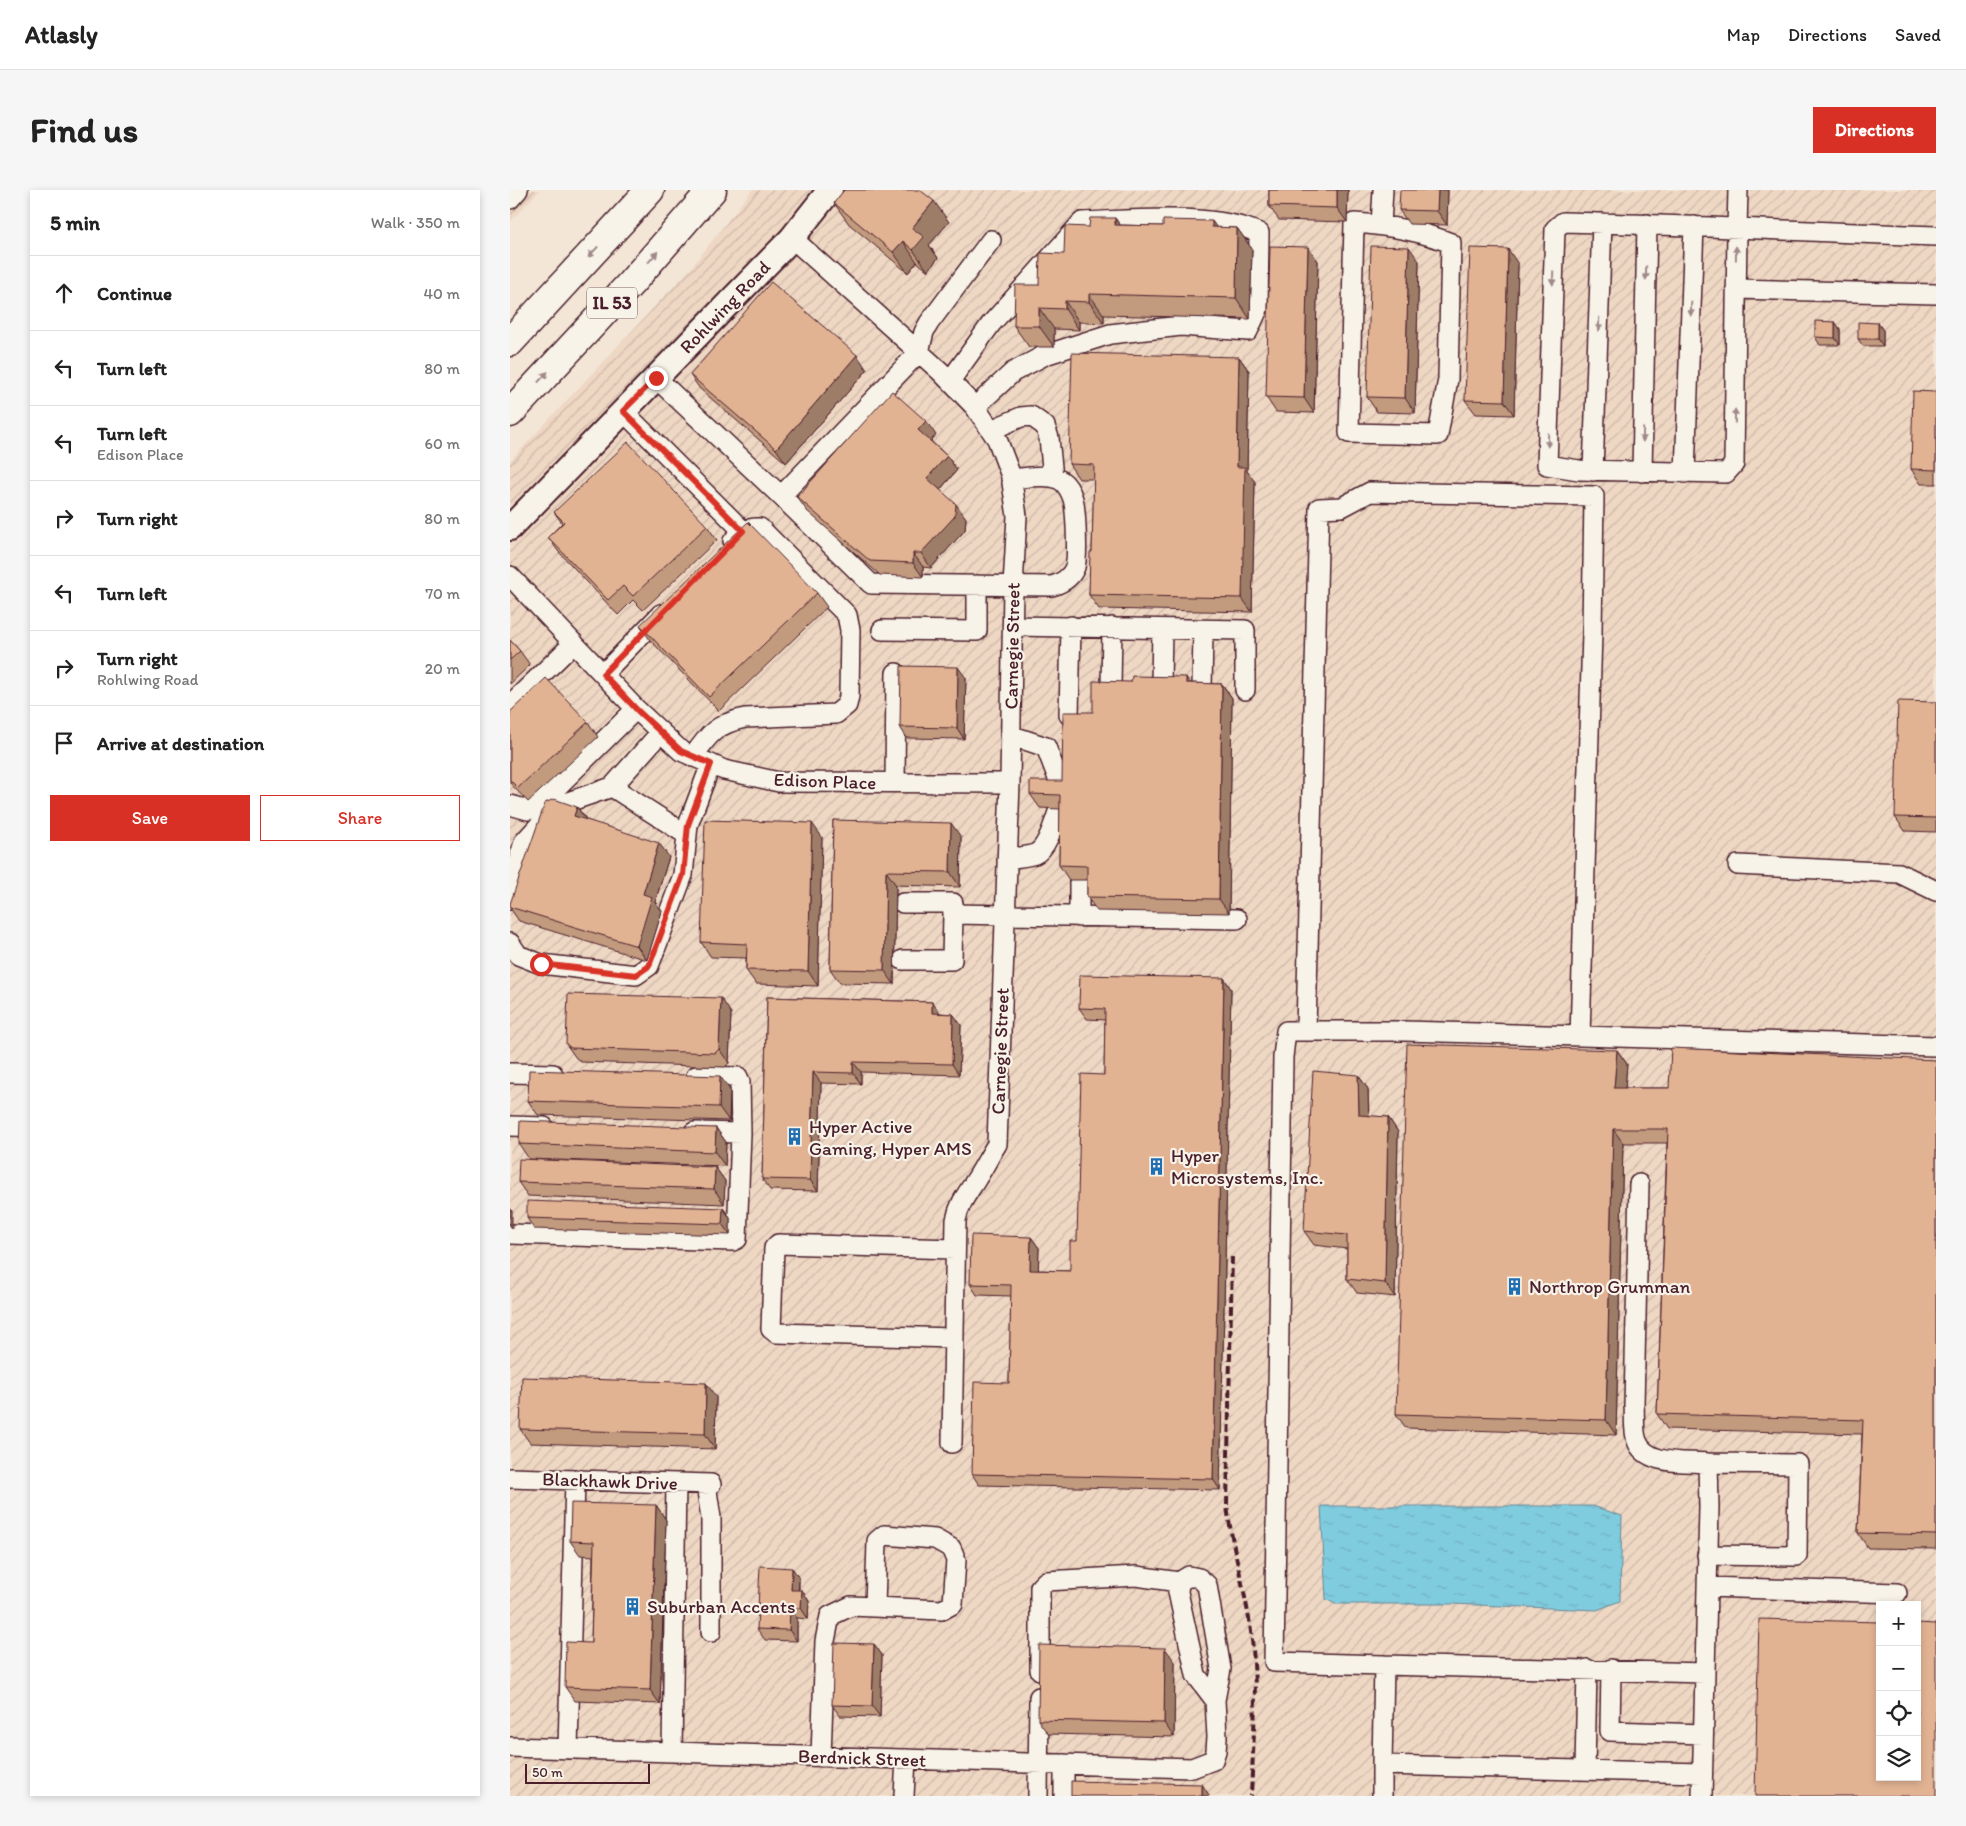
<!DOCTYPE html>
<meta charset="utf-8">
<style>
body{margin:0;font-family:Itim,sans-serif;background:#f6f6f6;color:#222}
.controls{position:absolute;right:15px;bottom:15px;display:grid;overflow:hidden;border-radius:0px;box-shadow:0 2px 8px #0003}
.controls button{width:45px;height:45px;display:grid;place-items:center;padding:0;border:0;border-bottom:1px solid #e0e0e0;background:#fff;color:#222;font:25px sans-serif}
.scale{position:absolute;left:15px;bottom:12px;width:125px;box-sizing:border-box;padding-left:5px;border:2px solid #4a1f2b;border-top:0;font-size:14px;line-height:18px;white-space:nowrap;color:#4a1f2b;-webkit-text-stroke:4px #f7f3e8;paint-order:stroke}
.stop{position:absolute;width:15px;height:15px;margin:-11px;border:4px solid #d93025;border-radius:50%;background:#fff}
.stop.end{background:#d93025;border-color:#fff;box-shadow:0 1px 5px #0008}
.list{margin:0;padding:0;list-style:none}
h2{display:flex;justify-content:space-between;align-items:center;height:65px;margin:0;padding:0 20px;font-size:21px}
h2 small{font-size:16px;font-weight:400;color:#767676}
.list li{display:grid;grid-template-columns:32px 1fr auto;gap:15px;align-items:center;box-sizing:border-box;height:75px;padding:0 20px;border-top:1px solid #e0e0e0}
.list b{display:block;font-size:19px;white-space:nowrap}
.list p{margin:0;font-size:16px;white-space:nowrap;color:#767676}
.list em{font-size:16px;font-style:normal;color:#767676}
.actions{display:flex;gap:10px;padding:15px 20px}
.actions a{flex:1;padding:11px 0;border:1px solid #d93025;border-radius:0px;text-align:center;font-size:18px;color:#d93025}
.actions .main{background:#d93025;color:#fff}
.icon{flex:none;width:28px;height:28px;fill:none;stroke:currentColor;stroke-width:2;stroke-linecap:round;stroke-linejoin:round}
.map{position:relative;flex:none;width:1426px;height:1606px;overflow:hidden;border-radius:0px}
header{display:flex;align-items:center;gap:30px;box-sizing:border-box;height:70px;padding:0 25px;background:#fff;border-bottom:1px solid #e0e0e0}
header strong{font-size:24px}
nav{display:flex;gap:28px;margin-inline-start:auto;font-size:18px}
.intro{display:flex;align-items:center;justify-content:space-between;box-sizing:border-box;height:120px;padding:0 30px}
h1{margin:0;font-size:35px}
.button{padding:12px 22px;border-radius:0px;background:#d93025;color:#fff;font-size:18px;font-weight:700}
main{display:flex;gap:30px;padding:0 30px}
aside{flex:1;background:#fff;border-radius:0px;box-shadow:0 2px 8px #0003}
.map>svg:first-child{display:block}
</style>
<header>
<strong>Atlasly</strong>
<nav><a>Map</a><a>Directions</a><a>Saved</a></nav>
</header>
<div class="intro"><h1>Find us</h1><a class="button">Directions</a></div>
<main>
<aside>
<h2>5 min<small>Walk · 350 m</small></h2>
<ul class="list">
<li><svg class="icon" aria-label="ahead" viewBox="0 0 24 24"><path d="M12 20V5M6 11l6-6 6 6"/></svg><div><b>Continue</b></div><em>40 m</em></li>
<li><svg class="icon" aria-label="left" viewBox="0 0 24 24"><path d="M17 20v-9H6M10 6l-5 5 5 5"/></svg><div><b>Turn left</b></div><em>80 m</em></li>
<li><svg class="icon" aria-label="left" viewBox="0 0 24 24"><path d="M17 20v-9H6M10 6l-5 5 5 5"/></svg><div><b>Turn left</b><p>Edison Place</p></div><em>60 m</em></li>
<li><svg class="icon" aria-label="right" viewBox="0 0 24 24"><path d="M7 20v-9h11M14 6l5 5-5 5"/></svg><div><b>Turn right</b></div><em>80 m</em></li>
<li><svg class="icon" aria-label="left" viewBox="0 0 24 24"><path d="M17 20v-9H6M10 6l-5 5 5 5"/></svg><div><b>Turn left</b></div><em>70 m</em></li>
<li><svg class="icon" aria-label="right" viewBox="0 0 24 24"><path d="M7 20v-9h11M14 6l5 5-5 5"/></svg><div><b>Turn right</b><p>Rohlwing Road</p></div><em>20 m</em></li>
<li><svg class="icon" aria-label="arrive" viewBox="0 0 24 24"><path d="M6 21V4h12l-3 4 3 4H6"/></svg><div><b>Arrive at destination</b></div></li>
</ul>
<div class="actions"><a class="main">Save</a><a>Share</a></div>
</aside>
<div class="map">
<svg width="1426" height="1606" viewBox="0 0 1426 1606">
<defs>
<pattern id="industrial-furrows" width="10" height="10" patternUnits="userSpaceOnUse" patternTransform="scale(1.25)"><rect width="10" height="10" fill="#eed7c3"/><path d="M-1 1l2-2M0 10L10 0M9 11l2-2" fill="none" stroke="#ceb8a8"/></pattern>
<pattern id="water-ripples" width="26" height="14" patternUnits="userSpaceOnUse" patternTransform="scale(1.25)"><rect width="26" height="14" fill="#7fccde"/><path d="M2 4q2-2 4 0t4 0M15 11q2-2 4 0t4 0" fill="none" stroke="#6fafbf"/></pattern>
</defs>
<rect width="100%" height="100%" fill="#f3e6d7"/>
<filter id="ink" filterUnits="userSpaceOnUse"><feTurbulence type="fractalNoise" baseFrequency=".02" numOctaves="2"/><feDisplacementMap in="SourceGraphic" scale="10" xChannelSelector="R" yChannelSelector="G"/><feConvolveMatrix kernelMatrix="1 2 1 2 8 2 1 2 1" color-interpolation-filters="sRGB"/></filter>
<g filter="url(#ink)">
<path fill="url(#industrial-furrows)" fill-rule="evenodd" d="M0 0H30L0 32Z
M242 0H1426V1606H0V271L181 78ZM1370 1415H1407V1587H1370Z"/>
<path fill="url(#water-ripples)" stroke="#6a8796" d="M811 1316H1083L1112 1326 1110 1411 1087 1420 942 1414H825L816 1409Z"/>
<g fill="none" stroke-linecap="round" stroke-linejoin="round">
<defs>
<path id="minor" d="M1228 0 1227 39 1224 274 1216 283 1069 280 1037 275 1045 39 1053 32C1178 35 1302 42 1426 46
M0 9 8 0
M844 33C877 35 910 41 941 53L938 189 928 245 839 243Z
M871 35 873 0
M282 48 430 181 465 217 487 249 501 286 507 326 503 396 500 593 487 954C480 965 474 977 467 988 458 1003 449 1013 446 1030L442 1253
M1226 99 1426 104
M146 188 271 306 361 394 542 396C552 393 561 388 565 377 568 367 566 319 563 309 561 302 556 293 550 290 538 283 515 288 501 289
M440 191 481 134 572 32C624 30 703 22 749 43L748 119 738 141 671 136 600 144 535 165 503 182 465 217
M113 221 233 341
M481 240 511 227 521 226 535 236 539 248 543 287
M1083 281 1092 33
M1132 282 1137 34
M1175 283 1184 36
M271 306 409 162 414 142 419 133 481 50
M0 386 126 519 171 561 214 580 269 592 500 593
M503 436 735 440V500
M372 440 467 441V395
M93 484 151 424
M651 494 652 439
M601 498 602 437
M692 500 693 440
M0 515 64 453
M559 525 561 436
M500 545 536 557 549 591 550 605
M183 567C199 543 207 534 235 528L326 524 337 515 339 506 340 440 337 425 250 338C238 337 231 342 223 351
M385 592 386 483
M102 597 177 645
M0 615 18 620 32 612 126 519
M497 669C506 667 517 667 525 664 537 659 545 631 549 619
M1228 675 1389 683 1426 701
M0 710 2 692 14 652 35 629 55 613 102 597 151 542
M393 713H443V724L727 729
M569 727V692
M0 753 8 765 31 774 126 785 139 776 173 685 178 635 201 574
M393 770H442L443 724
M796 840 809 318 832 317 860 302 1084 306 1082 443 1070 846
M0 883 43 884
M186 886 228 887 230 892 231 943
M0 936 34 937
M1129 994 1124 1215C1125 1226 1123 1241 1127 1251 1136 1276 1176 1271 1198 1273L1199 1317 1192 1606
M0 1044 223 1051 227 1049 231 943 184 942
M443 1148 266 1143 261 1139 264 1058 268 1054 445 1059
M0 1288 201 1294
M196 1294 201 1328V1442
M1197 1365 1287 1366 1288 1274 1198 1273
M1197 1397 1387 1403
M874 1475 1195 1483
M1101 1479 1100 1541 1193 1544
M530 1480V1397L536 1391 626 1386 669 1392
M0 1557 682 1578 703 1570 706 1561 707 1547 705 1510 711 1479 697 1395 689 1388 679 1386 669 1392 668 1402 686 1485 705 1510
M58 1559 65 1290
M162 1562 166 1293
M311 1567 315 1451 320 1426 341 1416 432 1420 443 1414 446 1370 441 1358 425 1349 374 1345 367 1351 365 1417
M872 1575 874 1475 764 1472 773 867 776 841H894L1426 856
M1075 1580 1077 1479
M394 1606 396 1569
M528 1606 529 1507
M554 1606V1574
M872 1606V1575L1192 1583"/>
<path id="major" d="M0 338 282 48 320 0"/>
<path id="highway" d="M0 152 140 0
M0 223 121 93 202 0"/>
</defs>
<use href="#minor" stroke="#4a1f2b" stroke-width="22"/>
<use href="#major" stroke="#4a1f2b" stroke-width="28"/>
<use href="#highway" stroke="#4a1f2b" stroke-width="31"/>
<use href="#minor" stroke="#f7f3e8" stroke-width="19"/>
<use href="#major" stroke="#f7f3e8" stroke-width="24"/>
<use href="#highway" stroke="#f7f3e8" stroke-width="28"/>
<path stroke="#4a1f2b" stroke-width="4" stroke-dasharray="8 4" stroke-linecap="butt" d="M722 1067 717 1315C722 1360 737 1404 742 1450 748 1501 743 1554 741 1606"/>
</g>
<path fill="#c29a7e" stroke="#4a1f2b" d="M759 0H838L837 32 769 30 759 16Z
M938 0 937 35 899 34 889 20Z
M324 13 439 32 419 55 428 68 418 81 407 72 398 83 339 34Z
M605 28 610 35 727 38 742 59 740 129 594 125V133L569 132V140L544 139V157H519L504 136 554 64 579 37Z
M798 57 808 71 804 223 766 222 756 207Z
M909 71 905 223 867 222 857 207Z
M1008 74 1004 225 966 224 955 210Z
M1325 132 1330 139V155H1310L1305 147Z
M1373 140V156H1353L1348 149Z
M729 167 739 181 737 281 745 292 742 422 589 419 579 405 582 362 584 289H569L559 274Z
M357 180 276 273 190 199 180 185Z
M1426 202V294H1411L1401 279Z
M426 245 421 251 437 266 447 280 430 300 456 328 455 340 421 378 413 377V387L370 385 297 321 287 307Z
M44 322 197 336 207 350 133 420 123 410 108 425 48 361 38 347 52 333Z
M307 403 317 417 209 521 140 450 130 435Z
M0 450 10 461 20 475 0 494Z
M456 488 454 549 397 548 390 537Z
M680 493 712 494 722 508 719 723 587 721 577 707V690H559L549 675 550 619 530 618 520 604 552 591 583 522Z
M1426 512V642L1395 641 1385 627Z
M0 522 78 532 88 547 18 612 0 593Z
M67 617 77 630 159 667 145 712 152 721 137 770 9 731 0 718V714Z
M323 630 451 647 450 697 386 695 384 794 330 793 320 779Z
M312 647 308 796 246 794 236 780V768L201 767 191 752Z
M714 788 721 799 710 1300 469 1295 462 1284 499 1193 501 1106 467 1105 460 1094 521 1047 529 1058 528 1080 560 1081 567 1051 594 885 595 830 577 829 569 818Z
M257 807 422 812 430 823 443 824 451 835 449 885 351 882V894L311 893 308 1001 260 1000 252 989Z
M221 823 219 873 215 877 71 872 66 868 56 854Z
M1107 860 1117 874 1115 898H1159L1426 870V1359L1358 1358 1348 1343 1352 1244 1157 1239 1147 1224 1157 953H1113L1106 1245 896 1238 886 1224Z
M848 885 858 899 859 926 878 927 888 942 885 1107 847 1103 837 1089V1059L804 1055 794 1041Z
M220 900 219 931 28 925 18 911Z
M206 938 216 952 215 976 19 969 9 954Z
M205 977 215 991 214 1014 18 1006 8 992Z
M213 1018 220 1028V1045L24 1039 17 1028Z
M206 1207 205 1259 20 1253 10 1239Z
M146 1315 156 1330 150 1514 65 1511 55 1497 81 1453 83 1366 70 1365 60 1351Z
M282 1378 289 1388V1400L299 1411 298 1429 287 1428V1451L255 1450 247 1439Z
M364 1454 372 1465 370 1527 330 1526 322 1515Z
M665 1472 664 1547 538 1544 528 1530Z"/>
<path fill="#9e7d67" stroke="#4a1f2b" d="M827 0H838L837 32 827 18Z
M928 0H938L937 35 927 21Z
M424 11 439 32 419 55 428 68 418 81 403 60 402 38Z
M605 28 620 49 605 35Z
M702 31 717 52 702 37Z
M727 38 742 59 740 129 726 108Z
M393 51 407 72 398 83 383 62Z
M798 57 808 71 804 223 794 208Z
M899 57 909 71 905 223 895 208Z
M998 59 1008 74 1004 225 994 211Z
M579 104 594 125V133L579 112Z
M555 111 569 132V140L555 119Z
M529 118 544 139V157L529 136Z
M1325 132 1330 139V155L1325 148Z
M1368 133 1373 140V156L1368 149Z
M347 165 357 180 276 273 266 259Z
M729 167 739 181 737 281 745 292 742 422 732 408 727 277Z
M416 231 426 245 418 254 408 240Z
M437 266 447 280 427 303 417 288Z
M446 314 456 328 455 340 421 378 411 363Z
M403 363 413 377V387L403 373Z
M448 477 456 488 454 549 447 538Z
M676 487 686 502 676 493Z
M712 494 722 508 719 723 709 709Z
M67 617 77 631 64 626Z
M302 633 312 647 308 796 298 781Z
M441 633 451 647 450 697 440 682Z
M149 653 159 667 145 712 152 721 137 770 127 756 133 704Z
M376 681 386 695 384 794 374 780Z
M714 788 721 799 710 1300 703 1289Z
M211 808 221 823 219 873 209 859Z
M422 812 430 823 429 834 422 823Z
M443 824 451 835 449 885 442 874Z
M1107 860 1117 874 1114 912 1104 898Z
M343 872 351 882V894L343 883Z
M303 882 311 893 308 1001 300 990Z
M848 885 858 899 859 939 849 925Z
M210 886 220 900 219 931 209 917Z
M878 927 888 942 885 1107 875 1093Z
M206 938 216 952 215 976 205 962Z
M1103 939 1113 953 1106 1245 1096 1230Z
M205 977 215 991 214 1014 204 999Z
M0 1018 2 1021V1038L0 1036Z
M213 1018 220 1028V1045L212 1034Z
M521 1047 529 1058 528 1091 520 1080Z
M196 1193 206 1207 205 1259 195 1244Z
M146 1315 156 1330 150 1514 140 1500Z
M282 1378 289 1388 288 1411 281 1400Z
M292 1400 299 1411 298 1429 291 1418Z
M280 1418 287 1428V1451L279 1440Z
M364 1454 372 1465 370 1527 362 1516Z
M655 1458 665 1472 664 1547 654 1533Z
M692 1594 699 1605V1606H692Z"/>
<path fill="#e2b393" stroke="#4a1f2b" d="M334 0H410L424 11 402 38 414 47 403 60 393 51 383 62 324 13Z
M759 0H827V18L759 16Z
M890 0H928L927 21 889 20Z
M580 28H605V35L653 36V30L702 31V37L727 38 726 108 579 104V112L555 111V119L529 118V136H504L505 95H529L530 63 554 64 555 36 579 37Z
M760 56 798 57 794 208 756 207Z
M861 56 899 57 895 208 857 207Z
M960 58 998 59 994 211 955 210Z
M261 92 347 165 266 259 180 185Z
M1305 131 1325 132V148L1305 147Z
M1348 132 1368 133V149H1348Z
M562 163 729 167 727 277H735L732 408 579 405 580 362H582L584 275 559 274Z
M382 201 416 231 408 240 437 266 417 288 446 314 445 326 411 363H403V373L360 371 287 307Z
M1403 201 1426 202V280L1401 279Z
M118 252 197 336 123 406 113 396 98 410 38 347 54 332 44 322Z
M238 332 307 403 199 507 130 435Z
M0 450 10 461 0 470Z
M391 476 448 477 447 538 390 537Z
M622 486 676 487V493L712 494 709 709 577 707V676L549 675 550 605 520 604V591H552L553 522H583V491L621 492Z
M36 488 78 532 8 598 0 590V522Z
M1388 511 1426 512V628L1385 627Z
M44 609 67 617 64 626 149 653 133 704 142 707 127 756 0 717V714L35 613Z
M195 630 302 633 298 781 236 780 237 754 191 752Z
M323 630 441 633 440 682 376 681 374 780 320 779Z
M570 785 714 788 703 1289 462 1284 464 1192 499 1193 501 1095 460 1094 461 1045 521 1047 520 1080 560 1081V1051H567L571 884 594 885 595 819 569 818Z
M58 804 211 808 209 859 205 863 61 858 56 854Z
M257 807 422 812V823L443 824 442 874 343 872V883L303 882 300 990 252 989Z
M897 854 1107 860 1104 898H1159L1161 858 1426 870V1345L1348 1343 1353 1230 1147 1224 1158 939H1103L1096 1230 886 1224Z
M19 880 210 886 209 917 18 911Z
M803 881 848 885 849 925 878 927 875 1093 837 1089V1045L794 1041Z
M10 931 206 938 205 962 9 954Z
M9 969 205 977 204 999 8 992Z
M17 1011 213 1018 212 1034 17 1028Z
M12 1187 196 1193 195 1244 10 1239Z
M61 1313 146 1315 140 1500 55 1497 56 1452 81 1453 84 1352 60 1351Z
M250 1376 282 1378 281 1400H292L291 1418H280L279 1440 247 1439Z
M1249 1429 1370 1432V1587H1407V1433L1426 1434V1606H1245Z
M324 1453 364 1454 362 1516 322 1515Z
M529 1455 655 1458 654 1533 528 1530Z
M561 1591 692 1594V1606H561Z"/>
<defs><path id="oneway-solid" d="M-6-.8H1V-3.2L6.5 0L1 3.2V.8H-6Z" transform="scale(1.25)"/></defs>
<g fill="#a0898a">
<use href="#oneway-solid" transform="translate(83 62) rotate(133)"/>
<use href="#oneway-solid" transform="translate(1226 63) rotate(-89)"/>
<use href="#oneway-solid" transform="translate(143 67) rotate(-49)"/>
<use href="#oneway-solid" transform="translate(1136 83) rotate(91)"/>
<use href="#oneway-solid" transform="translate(1043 88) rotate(92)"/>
<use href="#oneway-solid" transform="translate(1181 119) rotate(92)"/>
<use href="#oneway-solid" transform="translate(1089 134) rotate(92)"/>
<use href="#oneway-solid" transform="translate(33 187) rotate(-47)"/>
<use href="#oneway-solid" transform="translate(1225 226) rotate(-89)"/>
<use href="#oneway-solid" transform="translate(1133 245) rotate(91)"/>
<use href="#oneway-solid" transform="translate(1038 250) rotate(92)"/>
</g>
</g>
<g fill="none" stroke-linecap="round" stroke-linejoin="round" filter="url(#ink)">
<path stroke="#d93025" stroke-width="6" d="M31 774 126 785 139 776 173 685 178 635 201 574 171 561 128 521 93 484 233 341 113 221 146 188"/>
</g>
<defs>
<symbol id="building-bare" viewBox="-9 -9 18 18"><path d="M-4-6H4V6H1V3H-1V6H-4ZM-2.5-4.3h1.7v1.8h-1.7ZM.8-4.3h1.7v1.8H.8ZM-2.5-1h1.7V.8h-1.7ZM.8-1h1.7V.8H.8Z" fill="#1f6fb2" stroke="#f7f3e8" stroke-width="2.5" paint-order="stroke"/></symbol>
</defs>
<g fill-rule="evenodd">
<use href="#building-bare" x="272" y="934" width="25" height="25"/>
<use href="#building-bare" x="634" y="964" width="25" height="25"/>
<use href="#building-bare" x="992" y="1084" width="25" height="25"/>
<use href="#building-bare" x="110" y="1404" width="25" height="25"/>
</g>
<g text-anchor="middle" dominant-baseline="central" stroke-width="4.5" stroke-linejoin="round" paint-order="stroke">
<rect fill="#f7f3e8" stroke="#7e5f64" stroke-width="1" x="77" y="97.5" width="50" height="31" rx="4"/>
<g font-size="18" font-weight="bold" fill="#4a1f2b">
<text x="102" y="113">IL 53</text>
</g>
<g font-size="19" fill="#4a1f2b" stroke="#f7f3e8">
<text transform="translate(215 117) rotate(-46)">Rohlwing Road</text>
<text transform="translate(502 456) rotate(-89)">Carnegie Street</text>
<text transform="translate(315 591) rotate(2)">Edison Place</text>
<text transform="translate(490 861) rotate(-88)">Carnegie Street</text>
<text transform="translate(100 1291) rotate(2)">Blackhawk Drive</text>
<text transform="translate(352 1568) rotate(2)">Berdnick Street</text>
</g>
<g font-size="19" fill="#4a1f2b" stroke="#f7f3e8" text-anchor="start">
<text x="299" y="936">Hyper Active<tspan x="299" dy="22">Gaming, Hyper AMS</tspan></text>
<text x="661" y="965">Hyper<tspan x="661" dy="22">Microsystems, Inc.</tspan></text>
<text x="1019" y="1096">Northrop Grumman</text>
<text x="137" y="1416">Suburban Accents</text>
</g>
</g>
</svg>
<div class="controls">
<button>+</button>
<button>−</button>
<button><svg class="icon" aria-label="locate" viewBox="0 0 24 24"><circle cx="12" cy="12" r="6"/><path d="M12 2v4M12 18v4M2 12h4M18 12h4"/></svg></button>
<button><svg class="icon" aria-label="layers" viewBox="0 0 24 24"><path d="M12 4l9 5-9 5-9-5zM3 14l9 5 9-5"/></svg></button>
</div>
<div class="scale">50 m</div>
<div class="stop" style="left:31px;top:774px"></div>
<div class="stop end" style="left:146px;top:188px"></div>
</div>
</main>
